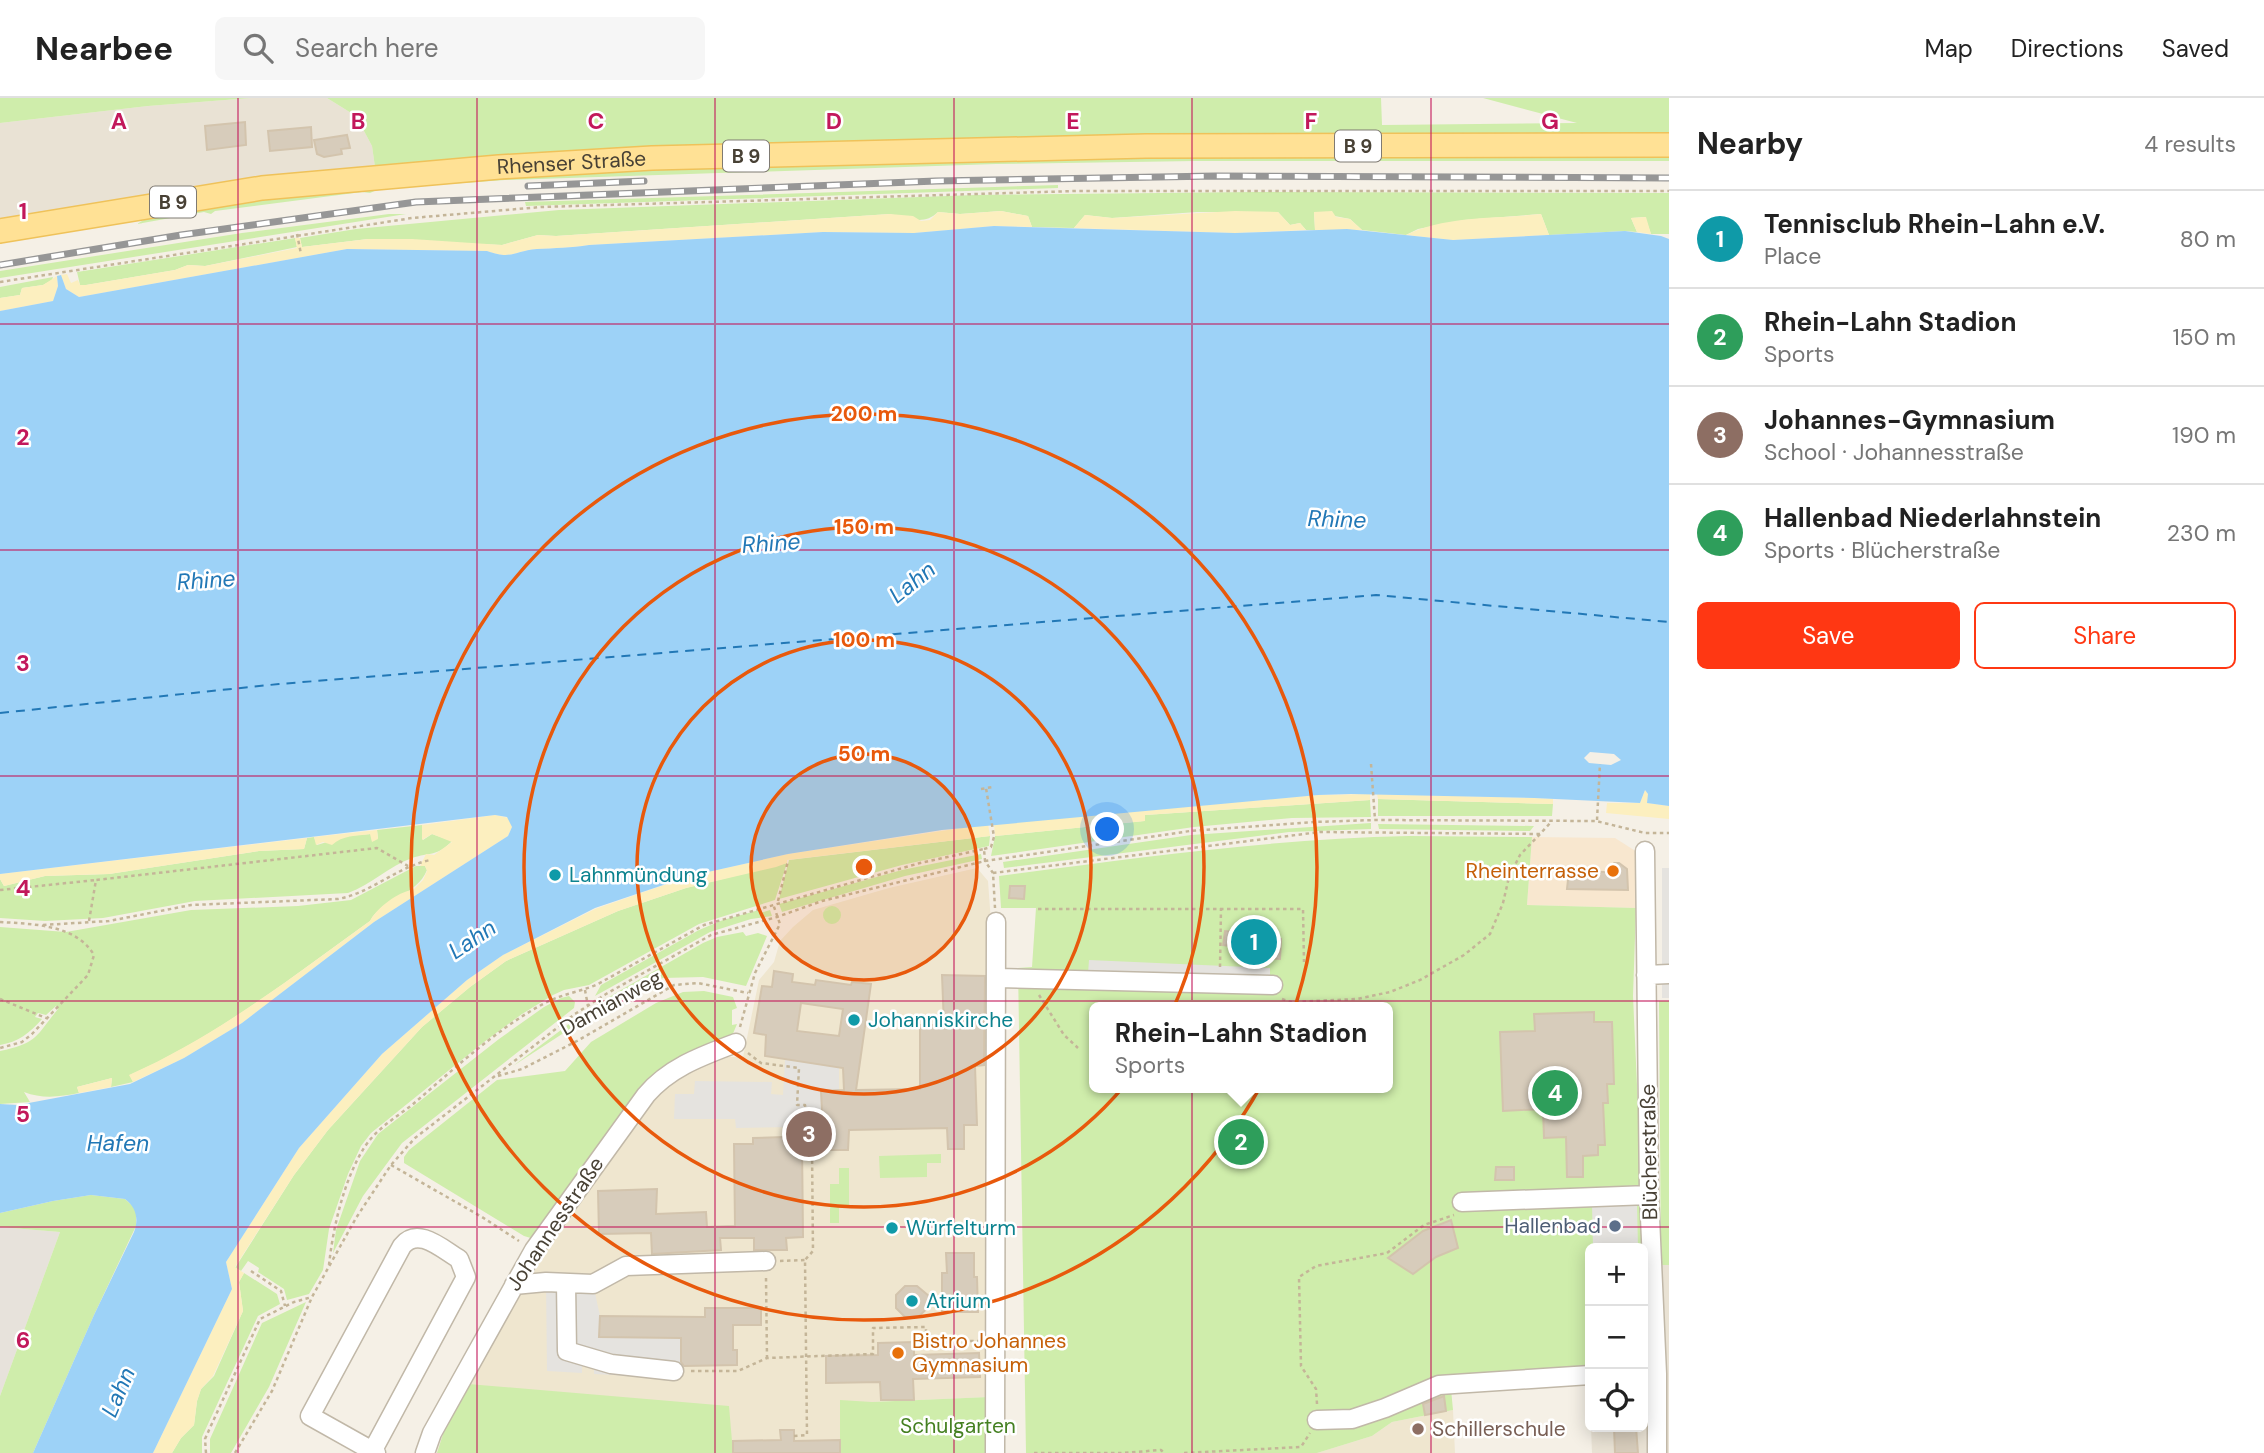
<!DOCTYPE html>
<meta charset="utf-8">
<style>
body{margin:0;font-family:"DM Sans",sans-serif;background:#f6f6f6;color:#222}
.controls{position:absolute;right:21px;bottom:21px;display:grid;overflow:hidden;border-radius:10px;box-shadow:0 4px 18px #0003}
.controls button{width:63px;height:63px;display:grid;place-items:center;padding:0;border:0;border-bottom:2px solid #e0e0e0;background:#fff;color:#222;font:35px sans-serif}
.you{position:absolute;left:1108px;top:732px;width:24px;height:24px;margin:-18px;border:5px solid #fff;border-radius:50%;background:#1a73e8;box-shadow:0 0 0 10px #1a73e833}
.badge{display:grid;place-items:center;width:46px;height:46px;border-radius:50%;background:#ff3713;color:#fff;font-size:23px;font-weight:700}
.pin{position:absolute;translate:-50% -50%;border:4px solid #fff;box-shadow:0 2px 7px #0006}
.popup{position:absolute;left:1089px;top:904px;width:304px;height:91px;box-sizing:border-box;display:grid;place-content:center;border-radius:10px;background:#fff;filter:drop-shadow(0 2px 5px #0005);font-size:23px;white-space:nowrap;color:#767676}
.popup b{font-size:26px;color:#222}
.popup::after{content:'';position:absolute;left:50%;top:100%;margin-left:-14px;border:14px solid transparent;border-top-color:#fff}
.list{margin:0;padding:0;list-style:none}
h2{display:flex;justify-content:space-between;align-items:center;height:91px;margin:0;padding:0 28px;font-size:30px}
h2 small{font-size:23px;font-weight:400;color:#767676}
.list li{display:grid;grid-template-columns:46px 1fr auto;gap:21px;align-items:center;box-sizing:border-box;height:98px;padding:0 28px;border-top:2px solid #e0e0e0}
.list b{display:block;font-size:26px;white-space:nowrap}
.list p{margin:0;font-size:23px;white-space:nowrap;color:#767676}
.list em{font-size:23px;font-style:normal;color:#767676}
.actions{display:flex;gap:14px;padding:21px 28px}
.actions a{flex:1;padding:16px 0;border:2px solid #ff3713;border-radius:10px;text-align:center;font-size:24px;color:#ff3713}
.actions .main{background:#ff3713;color:#fff}
.icon{flex:none;width:38px;height:38px;fill:none;stroke:currentColor;stroke-width:2;stroke-linecap:round;stroke-linejoin:round}
.map{position:relative;flex:none;width:1669px;height:1355px;overflow:hidden}
header{display:flex;align-items:center;gap:42px;box-sizing:border-box;height:98px;padding:0 35px;background:#fff;border-bottom:2px solid #e0e0e0}
header strong{font-size:33px}
nav{display:flex;gap:38px;margin-inline-start:auto;font-size:24px}
.search{width:490px;height:63px;background:#f6f6f6;display:flex;align-items:center;gap:18px;box-sizing:border-box;padding:0 24px;border-radius:10px;color:#767676;font-size:26px}
main{display:flex}
aside{flex:1;background:#fff}
.map>svg:first-child{display:block}
</style>
<header>
<strong>Nearbee</strong>
<div class="search"><svg class="icon" aria-label="search" viewBox="0 0 24 24"><circle cx="10" cy="10" r="6"/><path d="M15 15l6 6"/></svg>Search here</div>
<nav><a>Map</a><a>Directions</a><a>Saved</a></nav>
</header>
<main>
<div class="map">
<svg width="1669" height="1355" viewBox="0 0 1669 1355">
<rect width="100%" height="100%" fill="#f5f0e6"/>
<path fill="#e9e2d4" d="M251 0H327L356 18 372 48 375 69 0 125V25L148 8Z
M1661 1167H1669V1355H1592L1591 1329H1643V1287L1665 1285Z"/>
<path fill="#f8e7cf" d="M1532 739 1615 740 1637 754 1636 810 1527 807Z"/>
<path fill="#e7e2db" d="M0 1129 60 1134 0 1298Z"/>
<path fill="#efe6cf" d="M977 770 988 783 991 824 989 1299 872 1304 871 1355H437L446 1327 540 1154 589 1084 664 988 718 959H743L759 882 774 864 780 843 793 829 813 812 889 790Z
M1453 1312 1455 1355H1317L1372 1338 1392 1324Z"/>
<path fill="#cfedab" fill-rule="evenodd" d="M0 0H251L148 8 0 25Z
M327 0H1381L1382 27 1577 25 1483 0H1669V37L1356 41 1238 36 965 40 641 50 375 69 372 48 356 18Z
M1669 54V63H1195L996 66 505 82 379 91 370 95 362 94 215 113 211 116 204 114 137 126 157 114 452 78 957 59Z
M1058 87V90L526 108 525 104Z
M1256 94 1669 95V136H1651L1645 119 1631 120 1637 134 1625 133 1549 137 1541 116 1464 122 1418 131 1406 137 1362 132 1350 121 1314 114 1315 132H1306L1300 125 1290 127 1278 114H1197L1112 120 1085 117 1074 130 1032 129 1028 118 1001 113 960 116 938 114C924 128 908 120 890 116L556 138 538 137 502 147 368 141 302 149 300 140 356 131 559 112 975 97Z
M389 116H406L0 180V173L242 135Z
M295 140 297 149 205 168 188 167 175 172 86 187H80L77 174Z
M53 179 52 182 43 187 22 190 20 197 0 200V189Z
M1378 701 1553 706 1552 718H1378Z
M1370 702 1371 719 1292 720 1194 729 991 758 995 738 1144 723 1145 717Z
M1371 725V731L1289 734 1004 770 1003 764 1191 737Z
M1378 726 1534 728 1530 733 1379 731Z
M422 727 423 742 432 736 452 743C437 759 430 754 412 760 389 768 371 787 348 795L195 803 103 820 45 823 0 820V781L4 788 45 778 109 776 259 753 304 751 307 740 314 739 317 747 347 738 371 736 372 743 378 740 377 732Z
M990 738 989 748 902 767 779 801 789 762Z
M1409 738 1532 739 1527 807 1636 810 1633 898 1650 1277H1643V1150H1590V1280L1451 1291 1453 1312 1392 1324 1372 1338 1317 1355H1026L1018 870 1032 869 1036 810H1001L999 778C1136 760 1270 741 1409 738ZM1094 909H1388V990H1094Z
M981 756 982 761 905 778 782 814 779 806 902 772Z
M787 765 775 802 699 826 589 887 564 892 553 897 522 916 484 944 371 1035 361 1048 348 1076 329 1131 323 1172 309 1196 287 1202 284 1191 258 1174 259 1170 248 1163 241 1173 235 1170 294 1077 328 1032 422 929 470 889 506 863 618 813 686 790Z
M416 768H425L427 772C416 799 384 798 370 823 292 879 218 938 130 977L133 984 111 989 112 980 77 989 79 995C59 999 42 1001 24 994L30 1004 0 1006V953C38 945 35 939 58 911L56 908 46 917 38 915 35 919 42 921C30 935 18 944 0 947V829L66 834 191 812 298 808 351 802Z
M823 817a9 9 0 1 1 18 0a9 9 0 1 1-18 0Z
M759 812 760 815 770 812 772 818 751 821 710 834 595 898 601 887 699 832 723 822Z
M743 834 746 838 758 835 767 838 746 888 703 879 663 880 622 900 579 925 513 968 581 917 614 896 703 845 717 839Z
M704 893 733 899 737 910 732 912V927L737 926 732 938 683 961 534 1141 524 1138 404 1065V1059L409 1052 497 982 565 973 591 944 656 905 683 894Z
M569 898 575 904 574 910 402 1045 363 1098 333 1155 336 1132 360 1063 378 1036 499 941 544 909 561 900Z
M1659 903H1669V1167H1661Z
M941 1056V1065H927V1079L880 1080 879 1058Z
M839 1070H849V1110H839V1125H830V1086H839Z
M91 1097 125 1101 136 1111V1128L94 1217 33 1355H0V1298L60 1134 0 1129V1115L53 1103Z
M244 1175 277 1196 280 1206 258 1218 202 1339V1355H172L181 1340 194 1327 197 1303 201 1291 214 1278 243 1213 239 1184Z
M306 1204 269 1289 231 1355H210V1341L262 1225Z
M468 1286 729 1308 733 1355H437L446 1327Z
M989 1299 988 1355H840V1302L872 1304Z"/>
<path fill="#fcefbf" d="M1001 113 1028 118 1032 129 994 128 914 135 823 134 589 147C571 150 555 150 537 151 514 153 512 162 487 153L347 151 79 199 66 191 61 177 67 176 71 185 78 182 80 187H86L175 172 188 167 205 168 297 150 295 140H300L302 149 368 141H412L502 147 538 137 556 138 890 116 913 118 921 123 930 122 938 114 960 116Z
M1235 113 1278 114 1290 127 1300 125 1306 132 1235 135 1074 130 1085 117 1112 120Z
M1332 113 1336 119 1350 121 1362 132H1315L1314 114Z
M1541 116 1549 137 1453 142 1406 137C1446 117 1497 121 1541 116Z
M1646 119 1651 136 1637 134 1631 120Z
M57 178 58 188 53 203 0 213V200L20 197 22 190 43 187Z
M1645 692 1648 696V705L1669 708V721L1606 715 1607 705H1640Z
M1370 696V702L1145 717V723L995 738 994 726 1318 697Z
M1377 696 1534 700 1553 701V706L1378 701Z
M495 717 509 720 512 729 508 738 374 824 242 925 184 960 133 984 129 977C217 938 292 879 370 823 377 810 397 794 413 792L423 782 427 773 425 768H420L426 756 434 757 452 744 432 736 422 742V727Z
M988 726 990 738 787 762V765L776 769 686 790 618 813 506 863 470 889 422 929 328 1032 294 1077 235 1169 244 1175 239 1184 243 1213 213 1278 201 1291 197 1303 194 1327 181 1340 172 1355H153L232 1191 226 1164 299 1050 382 956 467 882 503 857 595 811 690 778 788 756Z
M377 732 378 741 372 744 370 736C356 738 343 737 332 747L323 744 316 747 314 739Z
M307 740 304 751 259 753 109 776 45 778 4 788 0 781V776Z
M112 980 111 989 79 995 77 989Z"/>
<path fill="#e5e3df" d="M1662 770H1669V900H1662Z
M1089 862 1270 870V885L1088 876Z
M785 962 839 969V992L821 993 824 1046 798 1029 736 1030 735 1021H674L675 996H694L695 983 772 984 771 996 783 997Z
M1637 1105 1638 1150H1593L1592 1106Z
M549 1177H591L600 1218V1239L682 1241 681 1268 674 1273 673 1280 594 1276V1265H582V1275L547 1273 546 1184Z"/>
<path fill="#9dd2f7" d="M994 128 1235 135 1347 131 1453 142 1625 133 1661 138 1669 141V708L1647 705 1648 696 1645 692 1640 705 1534 700 1351 696 1318 697 942 732 788 756 690 778 595 810 503 857 467 882 382 956 299 1050 226 1164 232 1191 153 1355H33L94 1217 134 1134C139 1121 136 1109 125 1101L91 1097 53 1103 0 1115V1006L18 1007 130 986 184 960 242 925 374 824 508 738 512 729 507 719 495 717 0 776V213L53 203 58 188 57 178 61 177 66 191 79 199 347 151 487 153C512 162 514 153 537 151 555 150 571 150 589 147L823 134 914 135Z"/>
<path fill="#f5f0e6" d="M1590 654 1614 656 1621 662 1611 667 1589 665 1584 660Z"/>
<g fill="none" stroke-linecap="round" stroke-linejoin="round">
<path stroke="#2278b6" stroke-width="2" stroke-dasharray="9 7" stroke-linecap="butt" d="M0 615 279 586 1376 497 1669 524"/>
</g>
<path fill="#d7ccbb" stroke="#d3c4ad" stroke-width="2" fill-rule="evenodd" d="M245 24 246 47 207 52 205 28Z
M311 29 312 49 270 53 268 33Z
M347 37 350 50 341 51 342 56 324 59 317 56 314 42Z
M1614 765H1619L1627 771 1628 792 1567 791 1569 773 1606 774Z
M1010 788H1025L1024 801 1009 800Z
M1238 831 1257 832 1270 836V841H1281L1280 861 1232 859V848L1223 847 1225 833 1237 834Z
M774 873 793 876 792 884 815 887 816 882 851 887 852 884 871 886 856 992 920 991V927H944L942 877 985 878 984 967 975 968 977 1027H964V1051H948L947 1030 849 1032 848 1052H824L821 993 844 992 843 970 765 958 766 937 754 935 762 888 772 889ZM801 905 843 911 839 938 797 933Z
M1594 914V924H1612L1614 986H1607L1608 1005H1603L1605 1047H1598V1057L1583 1058V1079H1567L1566 1039 1544 1040 1543 1011 1503 1013 1500 934 1535 933 1534 916Z
M784 1039V1044L802 1045 803 1139 786 1140 787 1152H754V1140H720L721 1152 652 1156 651 1135 599 1136 598 1093 657 1091 656 1116 706 1114 707 1129 735 1128 734 1046H753V1040Z
M1496 1069H1514V1082H1495Z
M1451 1122 1458 1150 1436 1159 1413 1176 1388 1160 1423 1133Z
M946 1155H974V1179H977L978 1214H942V1175H947Z
M905 1188H917L935 1203 918 1219H905L896 1210V1197Z
M705 1210H761V1227H733V1252H737V1267L684 1268 681 1264V1240L599 1239 600 1218 705 1219Z
M914 1244V1257L979 1255 980 1279 913 1281 914 1302H881L880 1284 826 1285V1258L878 1257V1245Z
M1444 1298 1446 1313 1425 1317 1423 1306Z
M1614 1329H1636L1638 1355H1615Z
M780 1332H794V1343L840 1342V1355H733V1343L781 1342Z"/>
<g fill="none" stroke-linecap="round" stroke-linejoin="round">
<defs>
<path id="minor" d="M1645 753 1649 1097 1657 1276V1355
M1646 877 1669 876
M998 880 1273 887
M1462 1104 1649 1097
M566 1185 567 1253 611 1266 674 1273
M514 1187 546 1184 593 1186 626 1168 766 1163
M1317 1322 1352 1321 1385 1310 1439 1287 1590 1277
M373 1352 466 1179 459 1161C442 1151 418 1128 402 1148L310 1318 376 1355
M425 1355 432 1335 534 1152 646 997C670 969 702 958 736 945
M995 1355 996 824"/>
<g id="major">
<path id="s1" d="M0 133 262 90 499 69 652 60 1146 48 1669 47"/>
</g>
</defs>
<use href="#minor" stroke="#c1b8a8" stroke-width="21"/>
<use href="#major" stroke="#efc25a" stroke-width="26"/>
<path stroke="#c4b598" stroke-width="2.5" stroke-dasharray="3.5 3.5" stroke-linecap="butt" d="M297 136 301 156
M0 184 412 120 541 109 1076 93H1669
M1371 666 1375 722
M981 691 993 689
M1597 722 1600 666
M984 751 991 749 994 739 986 690
M993 775 1320 734 1540 736 1552 723
M0 792 96 782
M778 803 788 763
M1038 811H1303L1304 864
M89 823 96 782 377 750 408 768
M0 824C31 826 76 826 94 857L88 877 32 936 22 944 0 950
M43 827 109 823 191 807 338 801C371 795 395 770 430 762
M1220 869 1221 810
M585 892 588 908
M1039 897 1064 937 1078 950
M0 901 46 920
M1282 901 1291 904 1357 901 1390 894 1420 882 1464 857 1490 836 1503 805 1509 779 1520 757 1540 736
M740 929 755 875 780 826 773 806
M748 955 761 965 799 970 797 1007H805L812 1046
M498 978 522 971 577 943 674 887 698 885 748 895
M391 1067 482 1119 519 1143
M780 1163 805 1162
M329 1167C333 1129 344 1082 364 1050 376 1031 395 1020 412 1007 453 972 495 932 543 906 561 896 580 894 598 886L704 827 920 765 984 751 985 763 993 775 995 810
M251 1173 281 1193 285 1208
M766 1180 767 1260
M691 1273H738L767 1260 873 1256V1230L926 1229V1243H981
M1317 1306 1316 1291 1301 1268 1299 1179 1316 1168 1387 1155 1424 1127 1454 1117
M794 1338 807 1337 805 1162 813 1153 812 1052
M206 1355 205 1341 209 1332 260 1221 294 1204 312 1199
M235 1355 272 1293 312 1199 356 1120 391 1067 415 1040 575 916 606 896 711 837 777 819 822 803 985 763 1190 733 1314 724 1375 722 1596 723 1645 735H1669
M1034 1355H1121L1161 1352 1164 1355
M1184 1355 1301 1349 1310 1335"/>
<use href="#minor" stroke="#fff" stroke-width="18"/>
<use href="#major" stroke="#ffe195" stroke-width="23"/>
<defs>
<path id="rail" d="M528 88 644 83
M0 167 181 137 416 104 936 83 1215 78 1669 80"/>
</defs>
<use href="#rail" stroke="#969696" stroke-width="7"/>
<use href="#rail" stroke="#fff" stroke-width="4.5" stroke-dasharray="13" stroke-linecap="butt"/>
</g>
<path fill="none" stroke="#c2185b" stroke-width="2" stroke-opacity="0.55" d="M238 0V1355M477 0V1355M715 0V1355M954 0V1355M1192 0V1355M1431 0V1355M0 226H1669M0 452H1669M0 678H1669M0 903H1669M0 1129H1669"/>
<circle cx="864" cy="769" r="113" fill="#e8590c" fill-opacity=".12"/>
<g fill="none" stroke="#e8590c" stroke-width="3.5">
<circle cx="864" cy="769" r="113"/>
<circle cx="864" cy="769" r="227"/>
<circle cx="864" cy="769" r="340"/>
<circle cx="864" cy="769" r="453"/>
</g>
<g fill="#e8710a" stroke="#fff" stroke-width="2.5">
<circle cx="1613" cy="773" r="7"/>
<circle cx="898" cy="1255" r="7"/>
</g>
<g fill="#0f9aa8" stroke="#fff" stroke-width="2.5">
<circle cx="555" cy="777" r="7"/>
<circle cx="854" cy="922" r="7"/>
<circle cx="892" cy="1130" r="7"/>
<circle cx="912" cy="1203" r="7"/>
</g>
<circle fill="#5c6f8a" stroke="#fff" stroke-width="2.5" cx="1615" cy="1128" r="7"/>
<circle fill="#8d6e63" stroke="#fff" stroke-width="2.5" cx="1418" cy="1331" r="7"/>
<g text-anchor="middle" dominant-baseline="central" stroke-width="5" stroke-linejoin="round" paint-order="stroke">
<g fill="#fff" stroke="#7f7a72" stroke-width="2">
<rect x="1335" y="32.5" width="46" height="31" rx="5"/>
<rect x="723" y="42.5" width="46" height="31" rx="5"/>
<rect x="150" y="88.5" width="46" height="31" rx="5"/>
</g>
<g font-size="19" font-weight="bold" fill="#484135">
<text x="1358" y="48">B 9</text>
<text x="746" y="58">B 9</text>
<text x="173" y="104">B 9</text>
</g>
<g font-size="21" fill="#484135" stroke="#fff">
<text stroke="none"><textPath href="#s1" startOffset="576">Rhenser Straße</textPath></text>
<text transform="translate(611 905) rotate(-29)">Damianweg</text>
<text transform="translate(1649 1054) rotate(-91)">Blücherstraße</text>
<text transform="translate(555 1126) rotate(-56)">Johannesstraße</text>
</g>
<g font-size="21" fill="#c56008" stroke="#fff" text-anchor="end">
<text x="1599" y="773">Rheinterrasse</text>
<text x="912" y="1243" text-anchor="start">Bistro Johannes<tspan x="912" dy="24">Gymnasium</tspan></text>
</g>
<g font-size="21" fill="#0d838f" stroke="#fff" text-anchor="start">
<text x="569" y="777">Lahnmündung</text>
<text x="868" y="922">Johanniskirche</text>
<text x="906" y="1130">Würfelturm</text>
<text x="926" y="1203">Atrium</text>
</g>
<g font-size="21" fill="#4e5e75" stroke="#fff" text-anchor="end">
<text x="1601" y="1128">Hallenbad</text>
</g>
<g font-size="21" fill="#458022" stroke="#fff">
<text x="958" y="1328">Schulgarten</text>
</g>
<g font-size="21" fill="#785e54" stroke="#fff" text-anchor="start">
<text x="1432" y="1331">Schillerschule</text>
</g>
<g font-size="23" font-style="italic" fill="#2278b6" stroke="#fff">
<text transform="translate(1337 421) rotate(2)">Rhine</text>
<text transform="translate(771 445) rotate(-4)">Rhine</text>
<text transform="translate(206 482) rotate(-4)">Rhine</text>
<text transform="translate(912 484) rotate(-39)">Lahn</text>
<text transform="translate(472 841) rotate(-34)">Lahn</text>
<text x="118" y="1045">Hafen</text>
<text transform="translate(118 1294) rotate(-67)">Lahn</text>
</g>
</g>
<g font-size="23" text-anchor="middle" font-weight="bold" fill="#c2185b" stroke="#fff" stroke-width="5" stroke-linejoin="round" paint-order="stroke">
<text x="119" y="31">A</text>
<text x="358" y="31">B</text>
<text x="596" y="31">C</text>
<text x="834" y="31">D</text>
<text x="1073" y="31">E</text>
<text x="1311" y="31">F</text>
<text x="1550" y="31">G</text>
<text x="23" y="121">1</text>
<text x="23" y="347">2</text>
<text x="23" y="573">3</text>
<text x="23" y="798">4</text>
<text x="23" y="1024">5</text>
<text x="23" y="1250">6</text>
</g>
<circle cx="864" cy="769" r="10" fill="#e8590c" stroke="#fff" stroke-width="3.5"/>
<g font-size="21" text-anchor="middle" font-weight="bold" fill="#e8590c" stroke="#fff" stroke-width="5" stroke-linejoin="round" paint-order="stroke">
<text x="864" y="323">200 m</text>
<text x="864" y="436">150 m</text>
<text x="864" y="549">100 m</text>
<text x="864" y="663">50 m</text>
</g>
</svg>
<div class="controls">
<button>+</button>
<button>−</button>
<button><svg class="icon" aria-label="locate" viewBox="0 0 24 24"><circle cx="12" cy="12" r="6"/><path d="M12 2v4M12 18v4M2 12h4M18 12h4"/></svg></button>
</div>
<div class="you"></div>
<div class="pin badge" style="left:1254px;top:844px;background:#0f9aa8">1</div>
<div class="pin badge" style="left:1241px;top:1044px;background:#2e9e5b">2</div>
<div class="popup"><b>Rhein-Lahn Stadion</b>Sports</div>
<div class="pin badge" style="left:809px;top:1036px;background:#8d6e63">3</div>
<div class="pin badge" style="left:1555px;top:995px;background:#2e9e5b">4</div>
</div>
<aside>
<h2>Nearby<small>4 results</small></h2>
<ul class="list">
<li><span class="badge" style="background:#0f9aa8">1</span><div><b>Tennisclub Rhein-Lahn e.V.</b><p>Place</p></div><em>80 m</em></li>
<li><span class="badge" style="background:#2e9e5b">2</span><div><b>Rhein-Lahn Stadion</b><p>Sports</p></div><em>150 m</em></li>
<li><span class="badge" style="background:#8d6e63">3</span><div><b>Johannes-Gymnasium</b><p>School · Johannesstraße</p></div><em>190 m</em></li>
<li><span class="badge" style="background:#2e9e5b">4</span><div><b>Hallenbad Niederlahnstein</b><p>Sports · Blücherstraße</p></div><em>230 m</em></li>
</ul>
<div class="actions"><a class="main">Save</a><a>Share</a></div>
</aside>
</main>
